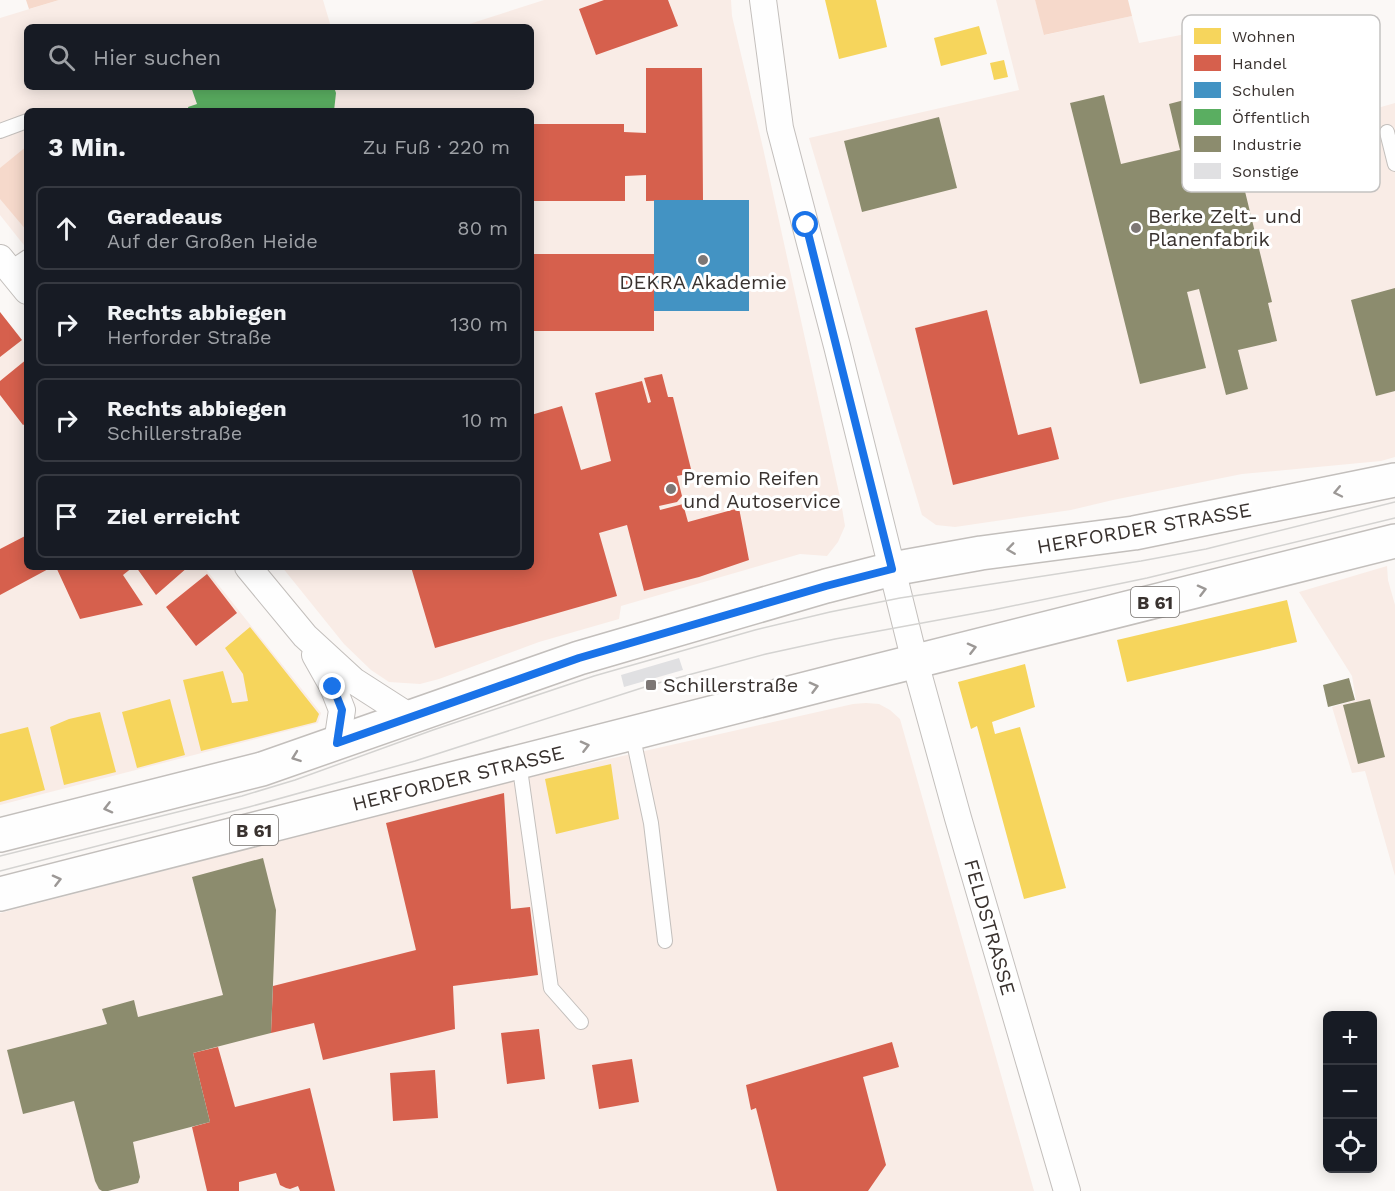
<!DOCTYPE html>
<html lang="de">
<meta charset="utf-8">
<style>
body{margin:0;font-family:"Work Sans",sans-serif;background:#20242c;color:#f1f3f6}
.controls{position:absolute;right:18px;bottom:18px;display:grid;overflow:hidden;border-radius:9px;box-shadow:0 3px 15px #0003}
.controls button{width:54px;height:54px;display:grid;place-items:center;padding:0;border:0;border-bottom:2px solid #363941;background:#171b24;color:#f1f3f6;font:30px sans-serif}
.stop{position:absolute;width:18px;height:18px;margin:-14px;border:4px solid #1a73e8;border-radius:50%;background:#fff}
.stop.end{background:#1a73e8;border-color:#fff;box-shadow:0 2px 6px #0008}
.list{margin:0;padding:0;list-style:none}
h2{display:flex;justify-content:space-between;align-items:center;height:78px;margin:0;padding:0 24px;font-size:26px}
h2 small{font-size:20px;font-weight:400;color:#9ea1a6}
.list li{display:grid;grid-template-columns:39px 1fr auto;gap:18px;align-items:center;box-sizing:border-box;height:84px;margin:0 12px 12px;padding:0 12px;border:2px solid #363941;border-radius:9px}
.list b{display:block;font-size:22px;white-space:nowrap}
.list p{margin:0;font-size:20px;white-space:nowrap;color:#9ea1a6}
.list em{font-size:20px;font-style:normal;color:#9ea1a6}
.icon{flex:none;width:33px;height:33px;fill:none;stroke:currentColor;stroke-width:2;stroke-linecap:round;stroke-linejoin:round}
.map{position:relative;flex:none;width:1395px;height:1191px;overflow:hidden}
.search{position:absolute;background:#171b24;box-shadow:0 3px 15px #0003;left:24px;top:24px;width:510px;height:66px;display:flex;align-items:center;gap:15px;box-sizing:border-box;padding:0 21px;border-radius:9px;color:#9ea1a6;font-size:22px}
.panel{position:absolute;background:#171b24;box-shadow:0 3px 15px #0003;left:24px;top:108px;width:510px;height:462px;border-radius:9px}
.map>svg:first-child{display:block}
</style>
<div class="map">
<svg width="1395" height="1191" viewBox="0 0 1395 1191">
<rect width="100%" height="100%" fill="#fbf8f6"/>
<path fill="#f9ece6" d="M59 0H323L331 27H27V87H531V27H460L544 0H731L732 16 763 148 841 502 845 526 838 542 827 556 800 554 621 606 619 619 539 642 439 679 420 684 389 682 371 670 344 644 282 567H531V111H27V249L0 215V18Z
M996 0H1035L1045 35 1132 16 1139 43 1217 28 1248 145 1395 103V457L1381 461 1242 474 1113 500 1071 510 955 527 936 525 922 515 809 138 1019 90Z
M0 312 27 346V567H204L321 713 318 723 0 805Z
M1387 566 1388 580 1395 605V876L1365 771 1352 773 1332 707 1356 700 1352 676 1299 592Z
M866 703 879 704 890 710 900 719 1034 1191H0V913L516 780 853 704Z"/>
<path fill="#f6d9cb" d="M26 0H59L29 9Z
M1035 0H1128L1132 16 1044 35Z
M27 146V231L0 199V168Z"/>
<path fill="#f6d55c" d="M825 0H876L887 47 839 59Z
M979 26 987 54 941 66 934 38Z
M1004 60 1008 77 994 80 990 63Z
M1287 600 1297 642 1127 682 1117 640Z
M250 627 319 714 316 722 201 751 183 680 223 671 232 703 248 701 243 674 225 648Z
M1025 664 1035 707 992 722 995 734 1020 727 1066 888 1024 899 977 726 971 729 958 682Z
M170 699 185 755 137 768 122 712Z
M100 712 116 772 64 785 50 727 69 719Z
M28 727 45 790 0 802V734Z
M611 764 619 819 556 834 545 779Z"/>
<path fill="#d6604d" d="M604 0H668L678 26 596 55 579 9Z
M646 68H702L703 200 646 201V175L625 176V201H531V124H624V132L646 133Z
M531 254H654V331H531Z
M987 310 1018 435 1051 427 1059 459 953 485 915 328Z
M0 312 22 340 0 357Z
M27 359V423L23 425 0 395V381Z
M662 374 668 397H673L692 473 677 476 682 496 677 502 659 506 660 510 683 504 688 522 739 508 749 560 699 577 644 591 627 525 599 533 617 596 435 648 411 567H531V415L562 406 581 470 611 461 595 393 642 381 648 403 651 402 644 378Z
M27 535V567H52L0 595V549Z
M56 567H133L123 575 143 605 80 619Z
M136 567H188L156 595Z
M207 574 237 613 196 646 166 607Z
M504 793 511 909 530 907 538 975 453 986 455 1029 323 1060 314 1023 271 1033 273 986 416 950 386 823Z
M539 1029 545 1079 507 1084 501 1033Z
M892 1042 899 1067 863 1077 886 1165 868 1191H777L756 1108 751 1110 746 1085Z
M218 1047 235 1107 310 1088 335 1191H300L298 1186 290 1189 286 1188 280 1185 276 1173 239 1182V1191H207L192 1127 210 1122 193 1053Z
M632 1059 639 1102 599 1109 592 1065Z
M435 1070 438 1118 393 1121 390 1073Z"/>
<path fill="#4393c3" d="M654 200H749V311H654Z"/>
<path fill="#5aae61" d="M191 87H334L336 93 334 111H189L188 107 197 104Z"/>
<path fill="#8c8c6e" d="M1211 93 1232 177 1241 175 1272 302 1268 303 1277 341 1238 350 1248 389 1226 395 1199 289 1187 292 1206 368 1140 384 1070 103 1104 95 1121 164 1180 150 1169 104Z
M939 117 957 188 862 212 844 141Z
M1395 288V391L1376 396 1351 300Z
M1349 678 1355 700 1328 707 1323 685Z
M1370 699 1385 757 1358 764 1343 705Z
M263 858 276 910 271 1033 193 1053 210 1122 133 1142 140 1177 138 1183 108 1191H102L99 1189 95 1181 74 1101 23 1114 7 1050 107 1024 102 1009 134 1000 138 1017 223 995 192 877Z"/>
<path fill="#e0e0e2" d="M679 658 683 670 624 687 621 675Z"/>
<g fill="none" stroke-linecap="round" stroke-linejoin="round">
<defs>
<path id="service" d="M0 131 27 121
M1387 132 1395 164
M9 269 27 257
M632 733 651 823 665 941
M519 762 551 988 581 1022"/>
<path id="minor" d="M763 0 780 128 837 346 915 662 958 818 1067 1191
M0 258 27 291
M248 567 305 636 354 681 410 717
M315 655 333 687 342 710 337 743"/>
<path id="primary" d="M0 835 262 769 579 658 826 586 892 569 981 553 1134 533 1395 480
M0 894 829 683 1395 541"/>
</defs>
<use href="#service" stroke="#c3bfbc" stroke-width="16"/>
<use href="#minor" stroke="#c3bfbc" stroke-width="28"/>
<use href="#primary" stroke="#c3bfbc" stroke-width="36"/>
<use href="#service" stroke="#fefefe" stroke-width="14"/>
<use href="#minor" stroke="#fefefe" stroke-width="26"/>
<use href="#primary" stroke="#fefefe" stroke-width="33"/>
<path stroke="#d4d3d1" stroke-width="1.5" d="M0 856 242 796 295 780 433 730 594 676 755 630 830 612 900 598 1141 561 1206 549 1395 502
M0 871 249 807 415 761 651 685 766 654 835 639 993 610 1147 578 1395 518"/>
</g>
<defs><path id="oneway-chevron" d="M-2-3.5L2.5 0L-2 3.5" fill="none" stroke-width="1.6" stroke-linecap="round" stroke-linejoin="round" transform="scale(1.5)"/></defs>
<g stroke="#9c9896">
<use href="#oneway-chevron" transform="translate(1338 492) rotate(168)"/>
<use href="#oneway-chevron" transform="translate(1011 549) rotate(172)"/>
<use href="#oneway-chevron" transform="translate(1202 590) rotate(-14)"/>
<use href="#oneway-chevron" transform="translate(972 648) rotate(-14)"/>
<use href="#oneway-chevron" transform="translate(814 687) rotate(-15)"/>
<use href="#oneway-chevron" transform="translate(585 746) rotate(-14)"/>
<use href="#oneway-chevron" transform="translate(296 757) rotate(160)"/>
<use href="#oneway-chevron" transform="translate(108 808) rotate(166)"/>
<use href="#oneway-chevron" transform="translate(57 880) rotate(-14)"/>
</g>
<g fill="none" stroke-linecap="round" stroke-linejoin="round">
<path stroke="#1a73e8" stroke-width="8" d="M333 687 342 710 337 743 579 658 826 586 892 569 806 225"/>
</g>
<g fill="#7d7775" stroke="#fff" stroke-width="2">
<circle cx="1136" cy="228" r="6"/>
<circle cx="703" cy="260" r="6"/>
<circle cx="671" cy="489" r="6"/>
<rect x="645" y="679" width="12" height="12" rx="3"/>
</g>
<g text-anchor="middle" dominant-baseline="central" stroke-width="6" stroke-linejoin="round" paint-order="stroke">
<g fill="#fff" stroke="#74706d" stroke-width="1.5">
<rect x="1131" y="587" width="48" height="30" rx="4.5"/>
<rect x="230" y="815" width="48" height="30" rx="4.5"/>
</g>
<g font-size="18" font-weight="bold" fill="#39322f">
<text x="1155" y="602">B 61</text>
<text x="254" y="830">B 61</text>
</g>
<g font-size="20" fill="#39322f" stroke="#fff" text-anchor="start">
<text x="1148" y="216">Berke Zelt- und<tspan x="1148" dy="23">Planenfabrik</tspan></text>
<text x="703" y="282" text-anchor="middle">DEKRA Akademie</text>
<text x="683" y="478">Premio Reifen<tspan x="683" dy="23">und Autoservice</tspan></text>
<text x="663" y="685">Schillerstraße</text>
</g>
<g font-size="20" fill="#39322f" stroke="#fff">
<text transform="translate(1144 528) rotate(-10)">HERFORDER STRASSE</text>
<text transform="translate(458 778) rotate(-14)">HERFORDER STRASSE</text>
<text transform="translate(990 927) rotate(74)">FELDSTRASSE</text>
</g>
</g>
<rect x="1182" y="15" width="198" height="177" rx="9" fill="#fff" stroke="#c4c2c1" stroke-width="1.5"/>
<rect x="1194" y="28" width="27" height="16" fill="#f6d55c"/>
<rect x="1194" y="55" width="27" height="16" fill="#d6604d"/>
<rect x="1194" y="82" width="27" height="16" fill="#4393c3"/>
<rect x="1194" y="109" width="27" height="16" fill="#5aae61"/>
<rect x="1194" y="136" width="27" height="16" fill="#8c8c6e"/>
<rect x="1194" y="163" width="27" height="16" fill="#e0e0e2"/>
<g font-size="16" fill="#39322f">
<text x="1232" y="42">Wohnen</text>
<text x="1232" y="69">Handel</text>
<text x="1232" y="96">Schulen</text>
<text x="1232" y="123">Öffentlich</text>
<text x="1232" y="150">Industrie</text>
<text x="1232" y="177">Sonstige</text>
</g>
</svg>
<div class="controls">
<button>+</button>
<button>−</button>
<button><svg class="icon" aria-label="locate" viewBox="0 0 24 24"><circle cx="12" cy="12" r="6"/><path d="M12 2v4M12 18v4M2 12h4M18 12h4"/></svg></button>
</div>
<div class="stop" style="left:806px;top:225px"></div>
<div class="stop end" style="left:333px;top:687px"></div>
<div class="search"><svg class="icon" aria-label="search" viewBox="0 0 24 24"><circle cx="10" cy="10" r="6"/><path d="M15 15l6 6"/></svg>Hier suchen</div>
<section class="panel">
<h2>3 Min.<small>Zu Fuß · 220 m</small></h2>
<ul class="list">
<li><svg class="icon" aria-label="ahead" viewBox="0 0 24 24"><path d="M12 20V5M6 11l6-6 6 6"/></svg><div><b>Geradeaus</b><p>Auf der Großen Heide</p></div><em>80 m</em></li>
<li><svg class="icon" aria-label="right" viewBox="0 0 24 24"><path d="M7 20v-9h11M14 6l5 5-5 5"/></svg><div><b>Rechts abbiegen</b><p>Herforder Straße</p></div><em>130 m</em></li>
<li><svg class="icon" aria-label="right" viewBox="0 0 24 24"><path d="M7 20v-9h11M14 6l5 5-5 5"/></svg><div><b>Rechts abbiegen</b><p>Schillerstraße</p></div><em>10 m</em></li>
<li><svg class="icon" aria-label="arrive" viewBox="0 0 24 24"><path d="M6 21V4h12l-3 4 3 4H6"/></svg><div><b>Ziel erreicht</b></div></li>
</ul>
</section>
</div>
